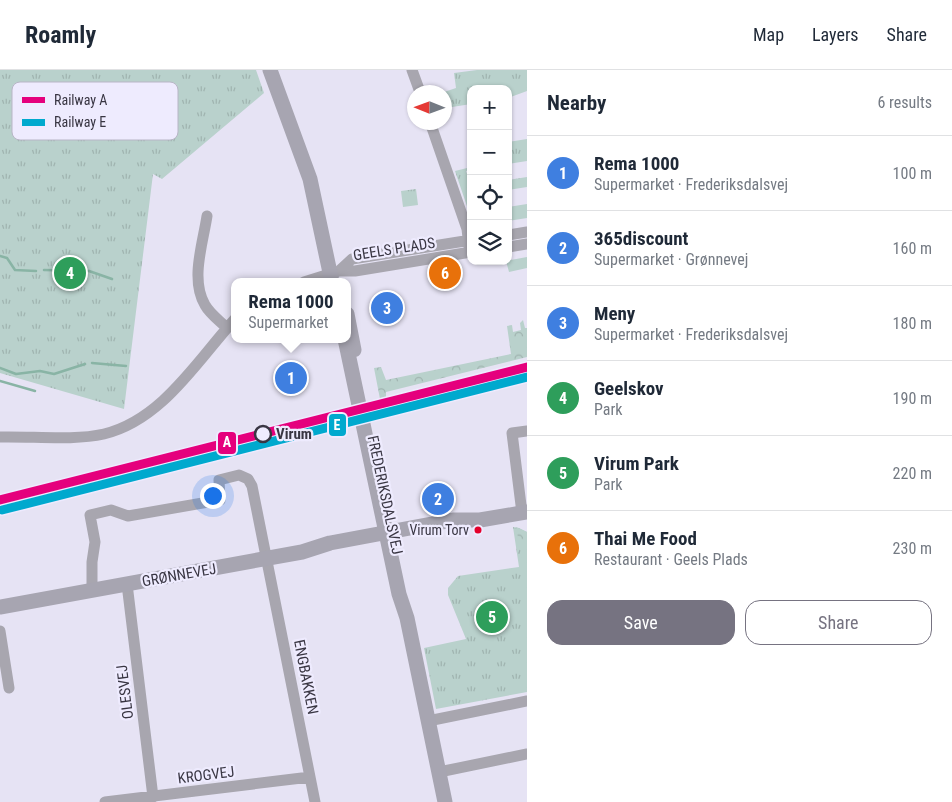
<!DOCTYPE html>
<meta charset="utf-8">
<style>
body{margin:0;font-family:"Roboto Condensed",sans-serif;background:#f2f2f3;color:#1f2937}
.controls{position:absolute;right:15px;top:15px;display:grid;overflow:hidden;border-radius:10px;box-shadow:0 1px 4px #0004}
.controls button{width:45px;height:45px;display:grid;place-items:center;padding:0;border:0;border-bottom:1px solid #e0e1e3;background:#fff;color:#1f2937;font:25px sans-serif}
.compass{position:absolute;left:407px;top:15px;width:45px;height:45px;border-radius:50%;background:#fff;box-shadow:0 1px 4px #0004;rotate:271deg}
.you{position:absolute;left:212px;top:425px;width:18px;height:18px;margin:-12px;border:4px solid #fff;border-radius:50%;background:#1a73e8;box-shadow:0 0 0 8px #1a73e833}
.badge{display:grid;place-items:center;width:32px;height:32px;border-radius:50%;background:#767381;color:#fff;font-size:16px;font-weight:700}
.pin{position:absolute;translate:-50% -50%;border:2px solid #fff;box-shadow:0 1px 5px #0006}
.popup{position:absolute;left:231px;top:208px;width:120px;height:65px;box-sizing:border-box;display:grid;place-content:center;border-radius:10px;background:#fff;filter:drop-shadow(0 1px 4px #0005);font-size:16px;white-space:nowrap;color:#747a83}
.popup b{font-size:19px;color:#1f2937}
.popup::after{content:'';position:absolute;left:50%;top:100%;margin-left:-10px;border:10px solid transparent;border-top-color:#fff}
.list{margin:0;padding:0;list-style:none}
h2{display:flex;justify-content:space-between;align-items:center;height:65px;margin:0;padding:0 20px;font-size:21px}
h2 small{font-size:16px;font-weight:400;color:#747a83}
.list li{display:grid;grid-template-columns:32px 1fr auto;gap:15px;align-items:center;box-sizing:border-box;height:75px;padding:0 20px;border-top:1px solid #e0e1e3}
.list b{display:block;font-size:19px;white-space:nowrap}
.list p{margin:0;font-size:16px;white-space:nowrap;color:#747a83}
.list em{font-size:16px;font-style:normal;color:#747a83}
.actions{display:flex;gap:10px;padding:15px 20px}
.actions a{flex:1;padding:11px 0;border:1px solid #767381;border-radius:15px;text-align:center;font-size:18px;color:#767381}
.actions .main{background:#767381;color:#fff}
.icon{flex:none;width:28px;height:28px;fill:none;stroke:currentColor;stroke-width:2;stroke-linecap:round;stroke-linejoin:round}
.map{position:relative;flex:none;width:527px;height:732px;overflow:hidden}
header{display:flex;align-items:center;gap:30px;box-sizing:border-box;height:70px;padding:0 25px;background:#fff;border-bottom:1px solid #e0e1e3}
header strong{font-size:24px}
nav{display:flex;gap:28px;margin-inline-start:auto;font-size:18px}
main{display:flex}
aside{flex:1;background:#fff}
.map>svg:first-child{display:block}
</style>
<header>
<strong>Roamly</strong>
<nav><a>Map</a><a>Layers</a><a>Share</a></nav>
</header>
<main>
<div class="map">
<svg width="527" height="732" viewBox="0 0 527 732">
<defs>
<pattern id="grass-tufts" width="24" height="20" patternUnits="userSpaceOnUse" patternTransform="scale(1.25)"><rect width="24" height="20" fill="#b9d1cc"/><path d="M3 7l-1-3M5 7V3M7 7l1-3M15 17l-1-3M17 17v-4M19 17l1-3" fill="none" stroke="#a0b4b0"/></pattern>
<pattern id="forest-crowns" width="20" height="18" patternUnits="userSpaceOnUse" patternTransform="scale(1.25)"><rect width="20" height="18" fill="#b9d1cc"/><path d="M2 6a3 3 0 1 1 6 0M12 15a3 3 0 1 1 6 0" fill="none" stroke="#a0b4b0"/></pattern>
</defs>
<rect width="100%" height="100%" fill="#e6e3f4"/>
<path fill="url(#grass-tufts)" d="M0 0H256L264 23 162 109 153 104 124 339 0 303Z
M477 0H527V21L508 28V19H471V34L446 38 447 46H445L444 22 456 18 454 3Z
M527 69V91L508 94V72Z
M471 97V100L466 101 471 115V148L455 101Z
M527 107V117L508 120V110Z
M416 119 418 135 403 137 401 121Z
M527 134V148L508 151V137Z
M527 187V198L509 202 506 191Z
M513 457 519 458 527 462V622L436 639 424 578 466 569 448 525V518L458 506 519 497Z"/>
<path fill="url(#forest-crowns)" d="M523 250 525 258H527V287L386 322V328L380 329 374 298 381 297 386 310 511 284 507 256 512 255 513 262 521 260 520 253Z
M516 457 527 462V488H522Z"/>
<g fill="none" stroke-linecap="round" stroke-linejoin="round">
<path stroke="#89b4a5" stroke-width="2.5" d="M0 186 7 188 15 200 36 201
M44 200 89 201 112 209
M92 293 126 296
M0 298 16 304 40 301 54 304 85 294
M0 311 35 321"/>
<path stroke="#a8a6af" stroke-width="11" d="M412 0 420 22
M430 52 467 159 469 177
M207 146C203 173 190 210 205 235 210 244 220 251 227 258
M508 165 527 162
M508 177 527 174
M339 201 352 189 471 170
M304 212 339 201H355L471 182
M0 367C32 366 73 371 104 364 162 350 197 291 235 249
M522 443 512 363 527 361
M127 514 153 727
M92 521V492L95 472 90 445 111 440 128 446 220 430 219 410 239 405 248 409 252 416 315 732
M0 561 9 618
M428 651 527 631
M439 702 527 684
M105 732 310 707"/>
<path stroke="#a7a5b1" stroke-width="15" d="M270 0 310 109 332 212
M347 244 354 280
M345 269 399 524 407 548 445 732
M0 537 302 482 330 473 453 450H480L527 442"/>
<defs>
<path id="rail-1" d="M0 430 527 297"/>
<path id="rail-2" d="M2 440 527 307"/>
</defs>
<use href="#rail-1" stroke="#eeebfe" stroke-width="12"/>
<use href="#rail-2" stroke="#eeebfe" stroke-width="12"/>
<use href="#rail-1" stroke="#e5007d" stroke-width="9"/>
<use href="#rail-2" stroke="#00a9ce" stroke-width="9"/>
</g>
<circle fill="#eeebfe" stroke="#393643" stroke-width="2.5" cx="263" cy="364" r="8"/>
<circle fill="#e4002b" stroke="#eeebfe" stroke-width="2" cx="478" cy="460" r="4.5"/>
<g text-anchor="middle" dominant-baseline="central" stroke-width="4.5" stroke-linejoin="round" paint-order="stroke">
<g font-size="14" fill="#393643" stroke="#eeebfe" text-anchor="end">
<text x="469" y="460">Virum Torv</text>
</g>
<g font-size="15" fill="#393643" stroke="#eeebfe">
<text transform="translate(394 179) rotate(-9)">GEELS PLADS</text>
<text transform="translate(385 425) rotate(78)">FREDERIKSDALSVEJ</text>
<text transform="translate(179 505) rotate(-10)">GRØNNEVEJ</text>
<text transform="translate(306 607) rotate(79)">ENGBAKKEN</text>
<text transform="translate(125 622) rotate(-97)">OLESVEJ</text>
<text transform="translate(206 705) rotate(-7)">KROGVEJ</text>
</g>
<g font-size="15" font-weight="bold" fill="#393643" stroke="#eeebfe" text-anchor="start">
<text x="276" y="364">Virum</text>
</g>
</g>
<rect x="12" y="12" width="166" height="58" rx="8" fill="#eeebfe" stroke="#b8b5c6" stroke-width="1"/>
<rect x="22" y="27" width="23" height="6" fill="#e5007d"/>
<rect x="22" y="49" width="23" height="7" fill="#00a9ce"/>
<g font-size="14" fill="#393643">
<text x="54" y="35">Railway A</text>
<text x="54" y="57">Railway E</text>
</g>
<g stroke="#eeebfe" stroke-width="2">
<rect x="328" y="343" width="19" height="24" rx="5" fill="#00a9ce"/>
<rect x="217" y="361" width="20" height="24" rx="5" fill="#e5007d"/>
</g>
<g font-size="14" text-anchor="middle" font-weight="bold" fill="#fff">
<text x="337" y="360">E</text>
<text x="227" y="377">A</text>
</g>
</svg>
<div class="controls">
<button>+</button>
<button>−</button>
<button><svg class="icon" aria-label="locate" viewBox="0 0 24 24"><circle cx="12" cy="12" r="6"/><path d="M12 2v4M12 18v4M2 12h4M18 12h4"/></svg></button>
<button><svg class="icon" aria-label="layers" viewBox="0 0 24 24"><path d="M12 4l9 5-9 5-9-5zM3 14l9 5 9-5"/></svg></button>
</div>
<svg class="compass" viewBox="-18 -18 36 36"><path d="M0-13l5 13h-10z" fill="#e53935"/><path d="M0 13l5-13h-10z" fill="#747a83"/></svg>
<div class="you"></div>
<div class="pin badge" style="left:291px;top:308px;background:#3f7fe0">1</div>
<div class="popup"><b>Rema 1000</b>Supermarket</div>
<div class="pin badge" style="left:438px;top:429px;background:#3f7fe0">2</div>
<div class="pin badge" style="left:387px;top:238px;background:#3f7fe0">3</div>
<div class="pin badge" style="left:70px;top:203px;background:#2e9e5b">4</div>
<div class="pin badge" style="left:492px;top:547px;background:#2e9e5b">5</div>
<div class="pin badge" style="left:445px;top:203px;background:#e8710a">6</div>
</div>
<aside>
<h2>Nearby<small>6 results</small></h2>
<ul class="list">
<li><span class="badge" style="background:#3f7fe0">1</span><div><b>Rema 1000</b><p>Supermarket · Frederiksdalsvej</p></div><em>100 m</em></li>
<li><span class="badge" style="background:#3f7fe0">2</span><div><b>365discount</b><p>Supermarket · Grønnevej</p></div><em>160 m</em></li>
<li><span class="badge" style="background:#3f7fe0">3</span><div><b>Meny</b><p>Supermarket · Frederiksdalsvej</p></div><em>180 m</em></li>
<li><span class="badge" style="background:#2e9e5b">4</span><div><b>Geelskov</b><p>Park</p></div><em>190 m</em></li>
<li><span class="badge" style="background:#2e9e5b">5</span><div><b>Virum Park</b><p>Park</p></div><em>220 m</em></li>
<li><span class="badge" style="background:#e8710a">6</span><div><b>Thai Me Food</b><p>Restaurant · Geels Plads</p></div><em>230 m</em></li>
</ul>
<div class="actions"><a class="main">Save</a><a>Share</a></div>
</aside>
</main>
